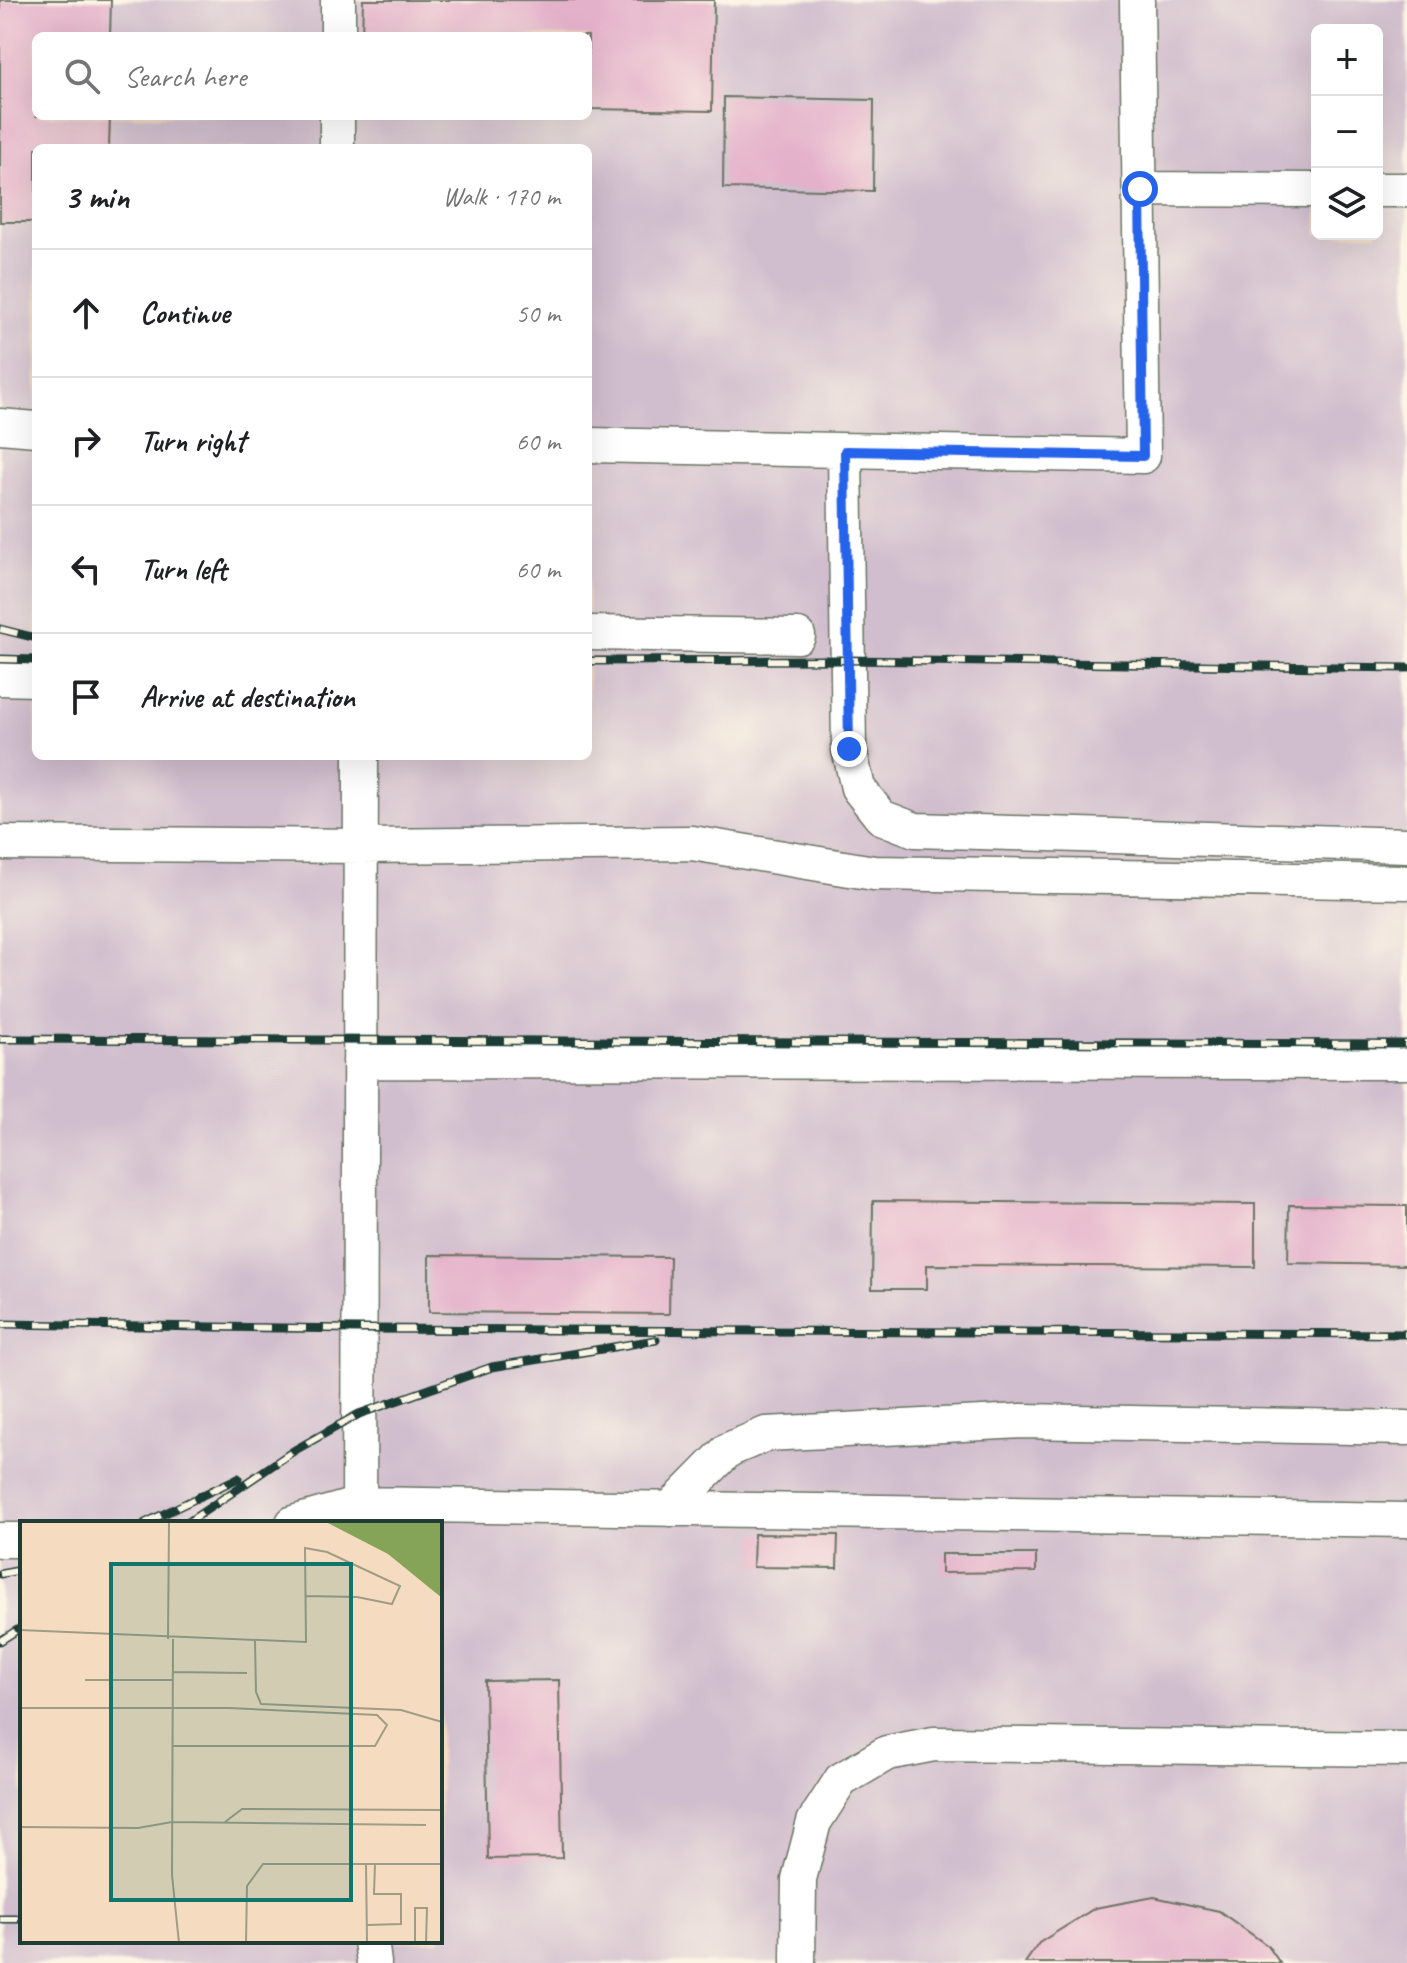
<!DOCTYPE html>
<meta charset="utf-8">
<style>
body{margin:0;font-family:Caveat,sans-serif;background:#f6f6f6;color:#202124}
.controls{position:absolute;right:24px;top:24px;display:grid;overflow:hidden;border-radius:12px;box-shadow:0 8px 32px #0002}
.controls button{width:72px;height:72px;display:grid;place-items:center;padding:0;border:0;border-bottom:2px solid #e0e0e0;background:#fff;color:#202124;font:40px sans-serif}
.stop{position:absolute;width:24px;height:24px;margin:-18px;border:6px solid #2563eb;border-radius:50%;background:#fff}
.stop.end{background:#2563eb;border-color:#fff;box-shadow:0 2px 8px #0008}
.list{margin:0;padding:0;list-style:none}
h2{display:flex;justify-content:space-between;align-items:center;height:104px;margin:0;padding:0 32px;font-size:34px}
h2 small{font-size:26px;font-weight:400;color:#757577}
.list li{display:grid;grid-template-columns:52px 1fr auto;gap:24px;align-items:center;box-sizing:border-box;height:128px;padding:0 32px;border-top:2px solid #e0e0e0}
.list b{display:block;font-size:30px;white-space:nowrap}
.list em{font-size:26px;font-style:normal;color:#757577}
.icon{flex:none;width:44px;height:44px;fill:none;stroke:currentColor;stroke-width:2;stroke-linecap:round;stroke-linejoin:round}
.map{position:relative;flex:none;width:1407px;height:1963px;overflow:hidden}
.search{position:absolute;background:#fff;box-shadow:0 8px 32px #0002;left:32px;top:32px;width:560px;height:88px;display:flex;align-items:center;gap:20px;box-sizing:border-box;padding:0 28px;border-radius:12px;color:#757577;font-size:30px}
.panel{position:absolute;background:#fff;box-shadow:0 8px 32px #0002;left:32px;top:144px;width:560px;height:616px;border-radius:12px}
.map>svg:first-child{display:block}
</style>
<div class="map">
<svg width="1407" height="1963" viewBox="0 0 1407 1963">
<rect width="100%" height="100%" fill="#fcf5e5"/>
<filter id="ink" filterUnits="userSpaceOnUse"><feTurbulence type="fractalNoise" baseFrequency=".0125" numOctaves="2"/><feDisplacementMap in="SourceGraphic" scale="16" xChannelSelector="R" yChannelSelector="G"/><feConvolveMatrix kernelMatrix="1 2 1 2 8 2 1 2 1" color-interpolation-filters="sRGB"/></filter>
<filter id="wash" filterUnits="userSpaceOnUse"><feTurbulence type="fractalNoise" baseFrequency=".006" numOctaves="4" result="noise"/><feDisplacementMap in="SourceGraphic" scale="32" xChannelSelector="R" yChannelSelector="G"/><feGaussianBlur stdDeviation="1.8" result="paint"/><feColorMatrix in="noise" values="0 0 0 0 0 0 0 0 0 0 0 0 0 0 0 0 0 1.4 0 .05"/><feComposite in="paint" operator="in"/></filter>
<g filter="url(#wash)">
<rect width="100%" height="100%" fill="#f5dbbf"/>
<path fill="#d0bdcd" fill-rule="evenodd" d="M0 0H1407V1963H0ZM1317 30H1377V234H1317ZM36 36H588V116H36ZM36 148H588V756H36ZM22 1523H440V1941H22Z"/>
<g id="blocks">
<path fill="#e4b1ca" d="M0 0H111L110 36H36V116H110L109 148H36V222H0Z
M363 0H714L712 111 588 109V36H362Z
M724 97 874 100 873 191 723 188Z
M873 1201 1255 1204V1267L927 1265V1289H872Z
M1289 1205 1407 1206V1265L1288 1263Z
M429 1255 670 1257 669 1314 429 1312Z
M754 1534 838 1535 837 1568 753 1567Z
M941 1554H1036V1572L941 1573Z
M559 1680 562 1858 488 1859 485 1681Z
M1154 1897 1219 1911 1268 1946 1280 1963H1025L1039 1943 1095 1908Z"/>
</g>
</g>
<g filter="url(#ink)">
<use href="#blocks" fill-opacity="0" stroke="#6a7465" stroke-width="2"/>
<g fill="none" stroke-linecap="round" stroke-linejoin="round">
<defs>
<path id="minor" d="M338 36V0
M337 148V116
M1140 189 1317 190
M1377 190H1407
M0 426 36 429
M588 445 1143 456 1137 0
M845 451 849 749 858 788 881 817 915 830 1407 845
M588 633 798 636
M0 678 36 679
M0 843 361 846 692 843 874 873 1407 882
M360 1061 1407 1062
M670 1509 728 1450 766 1434 1022 1421 1407 1428
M293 1523 359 1504 1407 1520
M359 1523 361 756
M0 1540H22
M371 1941 374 1963
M798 1963 799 1879 814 1822 841 1780 887 1753 934 1744 1407 1749"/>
</defs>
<use href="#minor" stroke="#6a7465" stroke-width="37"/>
<use href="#minor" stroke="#fff" stroke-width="34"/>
<defs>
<path id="rail" d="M0 629 36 638
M0 659 36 660
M588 661 847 660 1407 668
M0 1039 1407 1044
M0 1324 360 1329 1407 1334
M145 1523 238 1478
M187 1523 295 1450 359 1414 492 1367 656 1340
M0 1574 22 1570
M0 1641 22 1627
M0 1919H22"/>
</defs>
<use href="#rail" stroke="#1f3d34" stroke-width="9"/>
<use href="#rail" stroke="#fcf5e5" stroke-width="6" stroke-dasharray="18" stroke-linecap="butt"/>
</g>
</g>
<g fill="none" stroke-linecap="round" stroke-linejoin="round" filter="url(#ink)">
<path stroke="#2563eb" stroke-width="10" d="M849 749 845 451 1143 456 1140 189"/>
</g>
<g transform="translate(20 1521)">
<rect width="422" height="422" fill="#f5dbbf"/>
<path d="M304 0H422V77L368 33Z" fill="#86a458"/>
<path fill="none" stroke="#9f9c87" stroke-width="2" d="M0 109 286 121 285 27 307 31 380 65 372 83 337 76 286 75M148 118 149 0M153 118 152 354 159 422M235 120 236 171 241 183 381 189 422 201M152 151 227 152M65 159H152M0 187H209L357 194 367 204 355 225H152M205 301 222 288 422 289M0 306 118 307 152 301 406 304M346 343 347 422M347 404 381 403V373H354L355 343M226 422 227 365 243 343H422M395 422V387H407L406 422"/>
<path fill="#0f766e" fill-opacity="0.15" stroke="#0f766e" stroke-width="4" d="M91 43H331V379H91Z"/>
<rect width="422" height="422" fill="none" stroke="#1f3d34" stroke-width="4"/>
</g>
</svg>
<div class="controls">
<button>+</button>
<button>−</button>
<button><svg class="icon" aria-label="layers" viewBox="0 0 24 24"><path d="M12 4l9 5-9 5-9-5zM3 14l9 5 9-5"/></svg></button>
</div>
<div class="stop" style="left:1140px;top:189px"></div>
<div class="stop end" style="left:849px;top:749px"></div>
<div class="search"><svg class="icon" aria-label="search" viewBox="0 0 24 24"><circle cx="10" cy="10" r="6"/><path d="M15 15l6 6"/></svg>Search here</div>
<section class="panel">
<h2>3 min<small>Walk · 170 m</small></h2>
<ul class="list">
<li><svg class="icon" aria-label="ahead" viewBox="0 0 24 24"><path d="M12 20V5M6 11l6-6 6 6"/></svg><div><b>Continue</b></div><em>50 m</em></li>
<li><svg class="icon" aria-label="right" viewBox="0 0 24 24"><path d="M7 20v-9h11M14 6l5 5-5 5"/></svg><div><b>Turn right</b></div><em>60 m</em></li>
<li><svg class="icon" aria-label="left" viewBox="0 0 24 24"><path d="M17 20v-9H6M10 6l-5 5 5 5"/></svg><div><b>Turn left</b></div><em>60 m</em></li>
<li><svg class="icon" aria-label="arrive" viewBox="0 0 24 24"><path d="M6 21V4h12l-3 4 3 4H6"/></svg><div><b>Arrive at destination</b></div></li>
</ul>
</section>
</div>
